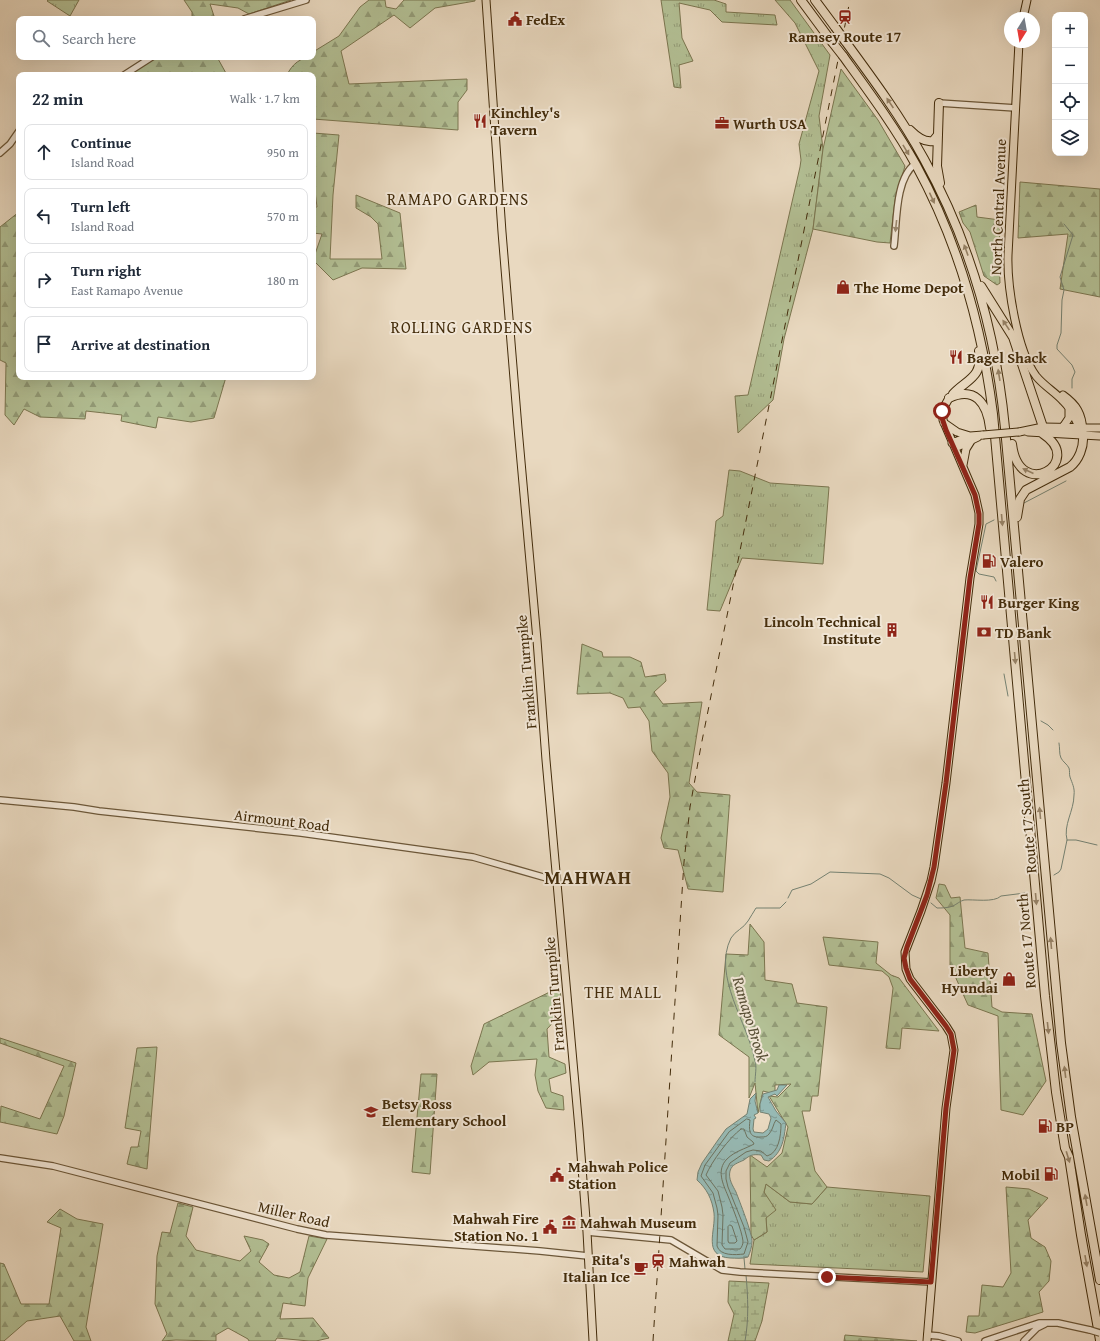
<!DOCTYPE html>
<meta charset="utf-8">
<style>
body{margin:0;font-family:"Gentium Book Plus",serif;background:#f6f6f7;color:#1f2937}
.controls{position:absolute;right:12px;top:12px;display:grid;overflow:hidden;border-radius:8px;box-shadow:0 4px 16px #0002}
.controls button{width:36px;height:36px;display:grid;place-items:center;padding:0;border:0;border-bottom:1px solid #e0e1e3;background:#fff;color:#1f2937;font:20px sans-serif}
.compass{position:absolute;left:1004px;top:12px;width:36px;height:36px;border-radius:50%;background:#fff;box-shadow:0 4px 16px #0002;rotate:191deg}
.stop{position:absolute;width:12px;height:12px;margin:-9px;border:3px solid #8f2418;border-radius:50%;background:#fff}
.stop.end{background:#8f2418;border-color:#fff;box-shadow:0 1px 4px #0008}
.list{margin:0;padding:0;list-style:none}
h2{display:flex;justify-content:space-between;align-items:center;height:52px;margin:0;padding:0 16px;font-size:17px}
h2 small{font-size:13px;font-weight:400;color:#747a83}
.list li{display:grid;grid-template-columns:26px 1fr auto;gap:12px;align-items:center;box-sizing:border-box;height:56px;margin:0 8px 8px;padding:0 8px;border:1px solid #e0e1e3;border-radius:8px}
.list b{display:block;font-size:15px;white-space:nowrap}
.list p{margin:0;font-size:13px;white-space:nowrap;color:#747a83}
.list em{font-size:13px;font-style:normal;color:#747a83}
.icon{flex:none;width:22px;height:22px;fill:none;stroke:currentColor;stroke-width:2;stroke-linecap:round;stroke-linejoin:round}
.map{position:relative;flex:none;width:1100px;height:1341px;overflow:hidden}
.search{position:absolute;background:#fff;box-shadow:0 4px 16px #0002;left:16px;top:16px;width:300px;height:44px;display:flex;align-items:center;gap:10px;box-sizing:border-box;padding:0 14px;border-radius:8px;color:#747a83;font-size:15px}
.panel{position:absolute;background:#fff;box-shadow:0 4px 16px #0002;left:16px;top:72px;width:300px;height:308px;border-radius:8px}
.map>svg:first-child{display:block}
</style>
<div class="map">
<svg width="1100" height="1341" viewBox="0 0 1100 1341">
<defs>
<pattern id="grass-tufts" width="24" height="20" patternUnits="userSpaceOnUse"><rect width="24" height="20" fill="#b3c095"/><path d="M3 7l-1-3M5 7V3M7 7l1-3M15 17l-1-3M17 17v-4M19 17l1-3" fill="none" stroke="#939c78"/></pattern>
<pattern id="forest-firs" width="22" height="20" patternUnits="userSpaceOnUse"><rect width="22" height="20" fill="#b3c095"/><path d="M5 1l3.5 6h-7zM16 11l3.5 6h-7z" fill="#939c78"/></pattern>
<pattern id="wetland-marsh" width="20" height="14" patternUnits="userSpaceOnUse"><rect width="20" height="14" fill="#b3c095"/><path d="M1 5h8M5 5V1M11 12h8M15 12V8" fill="none" stroke="#939c78"/></pattern>
<pattern id="cemetery-stones" width="16" height="16" patternUnits="userSpaceOnUse"><rect width="16" height="16" fill="#b3c095"/><path d="M2 7V4a2 2 0 0 1 4 0v3zM10 15v-3a2 2 0 0 1 4 0v3z" fill="#939c78"/></pattern>
<pattern id="water-ripples" width="26" height="14" patternUnits="userSpaceOnUse"><rect width="26" height="14" fill="#97bab5"/><path d="M2 4q2-2 4 0t4 0M15 11q2-2 4 0t4 0" fill="none" stroke="#7d9791"/></pattern>
</defs>
<rect width="100%" height="100%" fill="#e9d9c0"/>
<filter id="stains"><feTurbulence type="fractalNoise" baseFrequency=".005" numOctaves="4"/><feColorMatrix values="0 0 0 0 .2 0 0 0 0 .09 0 0 0 0 .02 0 0 0 .5 -.17"/></filter>
<radialGradient id="worn" r=".72"><stop offset=".6" stop-color="#630" stop-opacity="0"/><stop offset="1" stop-color="#630" stop-opacity=".3"/></radialGradient>
<path fill="url(#grass-tufts)" stroke="#7b7650" d="M48 0H79L70 16 47 1Z
M661 0H714L726 4V12L775 15 777 25 722 22 710 10 679 3 682 38 693 61 679 65 681 88 674 87Z
M775 0H790L830 55 819 116 823 149 813 229 784 339 773 400 738 433 735 396 748 395 800 167 801 160 799 144 819 71 795 23Z
M729 470 740 471 770 483 829 487 823 564 742 558 720 611 707 610 716 521 723 516Z
M766 1184 790 1202 812 1204 827 1187 930 1196 923 1272 750 1264 754 1240 767 1232 764 1192Z"/>
<path fill="url(#forest-firs)" stroke="#7b7650" d="M184 0H291L249 14 238 8 210 4 215 19H192V12Z
M369 0H385L386 7 396 9 404 0H475V1L435 8 410 28 394 15 341 51 349 84 467 79V90L458 102V130L313 119V75H287C292 64 301 57 313 57V52L339 36 360 7Z
M156 57H217L227 75H125Z
M841 69 878 120 905 166 895 200 890 243 877 242 813 229 823 149Z
M313 133 339 135 333 195 330 259H382L378 224 371 217 356 208V195L400 213 406 269 362 268 333 280 313 260 322 234 313 233V207H317L313 175Z
M1020 182 1100 189V297L1060 289 1068 234 1018 238Z
M976 205 977 217 1000 220 999 256 1000 283 997 285 984 276 970 232 963 223 959 212Z
M19 212V377H226L214 418 191 422 158 417 156 428 121 421 122 415 86 411 85 419 40 417 24 409 14 425 5 415 6 363 0 360V227Z
M582 644 602 652 603 657H630L641 662 645 677 665 674 666 681 654 692 663 704 702 702 689 783 697 792 730 795 723 892 688 889 678 850 664 848 661 838 670 797 668 773 652 751 649 721 640 707 628 708 623 698 610 693 577 694Z
M939 884 945 885 951 898 960 897 965 948 988 953 992 1007 1002 1012 1032 1014 1046 1081 1023 1115 1001 1110 998 1016 968 1005 950 965V915L936 898Z
M750 924 764 942 765 980 792 984 797 1003 827 1007 818 1096H812L810 1111H802L815 1171 827 1187 812 1204 790 1202 766 1184 764 1192 776 1210 766 1218 767 1232 754 1240 751 1235 750 1155 767 1167 782 1153 788 1127 769 1096 778 1097 791 1084 775 1085V1094L763 1091 758 1113 755 1083 749 1098V1057L719 1035 726 954 748 955Z
M823 937 878 942 876 963 891 975 899 978 939 1031 902 1028 900 1049 886 1048 893 988 889 977 882 971 829 965Z
M560 987 562 1013 547 1029 549 1057 565 1064 566 1073 549 1079 551 1092 563 1096 564 1110 546 1108 538 1091 535 1075 537 1059 489 1062 473 1075 471 1066 484 1024Z
M0 1038 76 1063 64 1116 57 1134 0 1122 1 1106 40 1119 64 1066 0 1043Z
M157 1047 147 1169 127 1164 131 1147H138L141 1131 125 1128 137 1048Z
M421 1074H437L430 1174 412 1172Z
M1006 1187 1029 1189 1048 1198 1028 1220 1031 1238 1045 1247 1051 1261 1049 1281 1039 1292 1043 1312 975 1333 966 1332 968 1316H979L982 1285 1003 1287 1011 1273Z
M178 1203 193 1207 186 1236 196 1250 240 1261 251 1251 244 1236 263 1240 269 1244 259 1262 274 1275 289 1278 300 1272 309 1236 327 1239 308 1278 305 1306 283 1303 280 1319 313 1318 329 1338 316 1341H309L277 1338 275 1341H249L248 1339 228 1328 216 1335V1341L176 1340 162 1341 167 1334 155 1304 157 1256 162 1232 170 1233Z
M60 1209 77 1219 103 1224 86 1327 91 1341H74L60 1316 27 1321 4 1341H0V1263L4 1264 21 1304H49L61 1228 47 1222Z"/>
<path fill="url(#wetland-marsh)" stroke="#7b7650" d="M729 1281 769 1283 762 1321 755 1341H728L734 1314 728 1302Z"/>
<path fill="url(#cemetery-stones)" stroke="#7b7650" d="M845 1335 917 1341H844Z"/>
<path fill="url(#water-ripples)" stroke="#758171" d="M779 1085H787L777 1096 775 1094 768 1097 776 1111 786 1123C784 1138 783 1152 769 1161L764 1160 761 1155C753 1154 750 1155 744 1160 738 1163 732 1164 730 1171 728 1179 733 1186 736 1192 739 1200 753 1235 752 1242 752 1246 750 1253 748 1257 742 1259 736 1258 730 1258 702 1256 716 1231 714 1213 712 1199 707 1189 697 1180L698 1172 702 1163 718 1140 726 1129 747 1114 750 1099 756 1093 755 1101 758 1113 754 1115 756 1118 754 1119 753 1129 754 1132 763 1133 768 1129 771 1118 769 1114 760 1112V1104L763 1094 777 1090Z"/>
<g fill="none" stroke-linecap="round" stroke-linejoin="round">
<path stroke="#6d7360" stroke-width="1" d="M747 1119 750 1120C749 1129 748 1138 761 1137 764 1137 767 1137 769 1134 773 1130 773 1124 776 1120L781 1124C781 1135 779 1153 767 1156L761 1151 753 1150 746 1152 730 1163 726 1171V1179L728 1187 744 1227 748 1242 744 1254C735 1255 720 1256 717 1246L718 1215 717 1208 713 1193 701 1176 705 1165 729 1132Z
M741 1129H744L747 1137 753 1142 754 1144C745 1149 735 1151 727 1159 716 1170 723 1184 728 1196 732 1206 742 1231 743 1241 743 1244 742 1247 740 1249H725L722 1245 723 1215 722 1207 718 1191 706 1175C712 1161 729 1138 741 1129Z
M730 1225 732 1226 737 1241 735 1243H729L728 1241V1227Z"/>
<path stroke="#758171" stroke-width="1" d="M1064 224 1073 235 1060 277 1064 290 1062 300 1061 333 1057 345V349L1072 365 1075 372 1072 379V388
M1024 503 1066 481
M994 520 986 524 976 571 979 574 994 577 996 581
M1004 674 1008 696
M1041 721 1048 725 1053 730
M1059 743C1060 748 1059 754 1061 758 1063 762 1067 764 1069 768 1070 771 1069 774 1070 777 1072 783 1075 788 1074 795 1074 811 1063 825 1067 840
M1054 875 1059 872 1061 869 1067 840H1076L1097 845
M788 898 792 890 811 884 830 872 880 874 889 878 912 895 921 899
M931 903 937 908C942 908 948 908 953 906 957 904 960 901 964 900 973 899 994 903 1001 896L1025 893
M755 1082C755 1075 757 1067 755 1061 748 1023 712 976 731 938 735 931 744 928 748 921 751 917 753 912 756 908H780L786 902
M744 1258 745 1269
M745 1341C749 1320 748 1296 746 1275"/>
<defs>
<path id="minor" d="M244 19 306 0
M124 75 152 57
M939 103 1016 108
M0 153 10 144 19 131
M894 246C897 222 895 179 915 164
M0 800 74 807 99 811 301 833 473 857 557 881
M0 1158 53 1166 297 1229 326 1235 540 1251 588 1256
M587 1232 671 1240 722 1270 740 1272 931 1282
M927 1335 939 1336 958 1341
M985 1341 1039 1323H1058L1090 1330
M1024 1341 1037 1328 1045 1324"/>
<path id="major" d="M486 0 502 232 518 428 537 640 546 760 579 1129 587 1232 593 1341
M1023 18 1027 0
M1019 42 1008 255C1007 286 1017 351 1036 376 1044 386 1055 392 1063 401 1073 410 1077 424 1083 435
M1063 395C1077 405 1082 414 1083 431
M944 423 957 432 970 436
M1063 427 1069 418V409
M1019 432 1043 427 1100 428
M1028 432 1100 436
M952 443 970 436 983 435
M955 448 978 437
M963 465 966 449 971 441
M927 1341 946 1108 954 1050 951 1034 946 1026 910 979 906 969 905 952 921 911 931 881 934 867 946 783 970 578 979 524V513L975 495 943 420V409L949 398"/>
<path id="highway" d="M801 0 832 42
M815 0 835 27
M845 41C873 79 901 117 924 159 970 242 996 334 1005 428L1061 1043 1071 1117 1100 1280
M843 56C869 92 895 127 916 165 958 242 982 327 993 414L1045 996 1056 1092 1065 1148 1069 1157 1081 1235 1100 1340
M939 103 937 166 940 183
M910 130C916 136 924 143 933 141L937 136
M981 286 1013 337 1043 427
M953 394C967 379 983 378 979 351
M949 398C975 386 987 403 990 428
M1012 444C1019 503 1086 462 1043 434
M1017 517 1020 499 1026 490 1070 467C1079 460 1084 447 1083 435"/>
</defs>
<use href="#minor" stroke="#6c5738" stroke-width="8"/>
<use href="#major" stroke="#432c0b" stroke-width="9"/>
<use href="#highway" stroke="#432c0b" stroke-width="10"/>
<use href="#minor" stroke="#f1e6d6" stroke-width="5.5"/>
<use href="#major" stroke="#e9d9c0" stroke-width="7"/>
<use href="#highway" stroke="#e9d9c0" stroke-width="8"/>
<path stroke="#432c0b" stroke-width="1" stroke-dasharray="7 7" stroke-linecap="butt" d="M653 1341 684 862 690 807 701 746 850 0"/>
<defs>
<path id="minor-bridge" d="M1090 1330 1100 1333"/>
<path id="major-bridge" d="M983 435 1019 432"/>
<path id="highway-bridge" d="M835 27 845 41
M832 42 843 56"/>
</defs>
<use href="#minor-bridge" stroke="#6c5738" stroke-width="8" stroke-linecap="butt"/>
<use href="#major-bridge" stroke="#432c0b" stroke-width="9" stroke-linecap="butt"/>
<use href="#highway-bridge" stroke="#432c0b" stroke-width="10" stroke-linecap="butt"/>
<use href="#minor-bridge" stroke="#f1e6d6" stroke-width="5.5"/>
<use href="#major-bridge" stroke="#e9d9c0" stroke-width="7"/>
<use href="#highway-bridge" stroke="#e9d9c0" stroke-width="8"/>
</g>
<defs><path id="oneway-solid" d="M-6-.8H1V-3.2L6.5 0L1 3.2V.8H-6Z"/></defs>
<g fill="#968266">
<use href="#oneway-solid" transform="translate(890 103) rotate(-124)"/>
<use href="#oneway-solid" transform="translate(906 150) rotate(59)"/>
<use href="#oneway-solid" transform="translate(932 198) rotate(65)"/>
<use href="#oneway-solid" transform="translate(966 250) rotate(-110)"/>
<use href="#oneway-solid" transform="translate(1006 325) rotate(-124)"/>
<use href="#oneway-solid" transform="translate(999 375) rotate(-99)"/>
<use href="#oneway-solid" transform="translate(1028 471) rotate(-156)"/>
<use href="#oneway-solid" transform="translate(1002 520) rotate(85)"/>
<use href="#oneway-solid" transform="translate(1015 658) rotate(85)"/>
<use href="#oneway-solid" transform="translate(1040 813) rotate(-95)"/>
<use href="#oneway-solid" transform="translate(1036 899) rotate(85)"/>
<use href="#oneway-solid" transform="translate(1051 943) rotate(-95)"/>
<use href="#oneway-solid" transform="translate(1048 1028) rotate(84)"/>
<use href="#oneway-solid" transform="translate(1065 1072) rotate(-97)"/>
<use href="#oneway-solid" transform="translate(1068 1157) rotate(73)"/>
<use href="#oneway-solid" transform="translate(1086 1200) rotate(-100)"/>
<use href="#oneway-solid" transform="translate(1086 1261) rotate(80)"/>
</g>
<use fill="#9a8970" href="#oneway-solid" transform="translate(896 226) rotate(96)"/>
<g fill="none" stroke-linecap="round" stroke-linejoin="round">
<path stroke="#8f2418" stroke-width="5" d="M827 1277 931 1282 946 1108 954 1050 951 1034 946 1026 910 979 906 968 904 958 907 947 927 895 934 867 946 783 970 578 979 524V514L975 495 946 430 942 418V411"/>
</g>
<defs>
<symbol id="station-bare" viewBox="-9 -9 18 18"><path d="M-3-6H3Q5-6 5-4V2Q5 4 3 4L4.5 6H3L1.5 4h-3L-3 6H-4.5L-3 4Q-5 4-5 2V-4Q-5-6-3-6ZM-3.5-4v3h7v-3ZM-3.5 1v1.5H-2V1ZM2 1v1.5H3.5V1Z" fill="#8f2418" stroke="#f1e6d6" stroke-width="2.5" paint-order="stroke"/></symbol>
<symbol id="civic-bare" viewBox="-9 -9 18 18"><path d="M-.6-6.5H3V-4.5H.6V-3L4-1V1h2V6H-6V1h2V-1L-.6-3ZM-1.2 2.5V6h2.4V2.5Z" fill="#8f2418" stroke="#f1e6d6" stroke-width="2.5" paint-order="stroke"/></symbol>
<symbol id="restaurant-bare" viewBox="-9 -9 18 18"><path d="M-5-6h1v4h1v-4h1v4h1v-4h1v5L-1.5 .5V6h-2V.5L-5-1ZM5-6V6H3V1.5H1.5Q1.5-4 5-6Z" fill="#8f2418" stroke="#f1e6d6" stroke-width="2.5" paint-order="stroke"/></symbol>
<symbol id="office-bare" viewBox="-9 -9 18 18"><path d="M-6-3h4V-5.5h4V-3h4V5H-6ZM-1-4.5V-3h2v-1.5ZM-6 0V1H6V0Z" fill="#8f2418" stroke="#f1e6d6" stroke-width="2.5" paint-order="stroke"/></symbol>
<symbol id="shop-bare" viewBox="-9 -9 18 18"><path d="M-5-2.5h2.3a2.7 3.5 0 0 1 5.4 0H5L5.5 6h-11ZM-1.5-2.5h3a1.5 2.3 0 0 0-3 0Z" fill="#8f2418" stroke="#f1e6d6" stroke-width="2.5" paint-order="stroke"/></symbol>
<symbol id="fuel-bare" viewBox="-9 -9 18 18"><path d="M-5.5-6h7V0h2V4h1.3V-2.5L3-4.5l.8-.8L6-3V5H2.5V1h-1V6h-7ZM-4.2-4.7v3.2H.2V-4.7Z" fill="#8f2418" stroke="#f1e6d6" stroke-width="2.5" paint-order="stroke"/></symbol>
<symbol id="building-bare" viewBox="-9 -9 18 18"><path d="M-4-6H4V6H1V3H-1V6H-4ZM-2.5-4.3h1.7v1.8h-1.7ZM.8-4.3h1.7v1.8H.8ZM-2.5-1h1.7V.8h-1.7ZM.8-1h1.7V.8H.8Z" fill="#8f2418" stroke="#f1e6d6" stroke-width="2.5" paint-order="stroke"/></symbol>
<symbol id="bank-bare" viewBox="-9 -9 18 18"><path d="M-6-4H6V4H-6ZM0-2.3a2.3 2.3 0 1 0 0 4.6a2.3 2.3 0 1 0 0-4.6Z" fill="#8f2418" stroke="#f1e6d6" stroke-width="2.5" paint-order="stroke"/></symbol>
<symbol id="school-bare" viewBox="-9 -9 18 18"><path d="M0-5L7-2L0 1L-7-2ZM-4 1L0 2.5L4 1V4Q0 6-4 4Z" fill="#8f2418" stroke="#f1e6d6" stroke-width="2.5" paint-order="stroke"/></symbol>
<symbol id="museum-bare" viewBox="-9 -9 18 18"><path d="M0-6L6-3V-2H-6V-3ZM-5-1h2V3h-2ZM-1-1h2V3h-2ZM3-1h2V3H3ZM-6 4H6V6H-6Z" fill="#8f2418" stroke="#f1e6d6" stroke-width="2.5" paint-order="stroke"/></symbol>
<symbol id="cafe-bare" viewBox="-9 -9 18 18"><path d="M-5.5-4.5H6V0H3Q3 3.5 0 3.5H-2.5Q-5.5 3.5-5.5 0ZM3-3.2v2h1.7v-2ZM-6 4.5H4V6H-6Z" fill="#8f2418" stroke="#f1e6d6" stroke-width="2.5" paint-order="stroke"/></symbol>
</defs>
<g fill-rule="evenodd">
<use href="#station-bare" x="835" y="7" width="20" height="20"/>
<use href="#civic-bare" x="505" y="9" width="20" height="20"/>
<use href="#restaurant-bare" x="470" y="111" width="20" height="20"/>
<use href="#office-bare" x="712" y="113" width="20" height="20"/>
<use href="#shop-bare" x="833" y="277" width="20" height="20"/>
<use href="#restaurant-bare" x="946" y="347" width="20" height="20"/>
<use href="#fuel-bare" x="979" y="551" width="20" height="20"/>
<use href="#restaurant-bare" x="977" y="592" width="20" height="20"/>
<use href="#building-bare" x="882" y="620" width="20" height="20"/>
<use href="#bank-bare" x="974" y="622" width="20" height="20"/>
<use href="#shop-bare" x="999" y="969" width="20" height="20"/>
<use href="#school-bare" x="361" y="1102" width="20" height="20"/>
<use href="#fuel-bare" x="1035" y="1116" width="20" height="20"/>
<use href="#fuel-bare" x="1041" y="1164" width="20" height="20"/>
<use href="#civic-bare" x="547" y="1165" width="20" height="20"/>
<use href="#museum-bare" x="559" y="1212" width="20" height="20"/>
<use href="#civic-bare" x="540" y="1217" width="20" height="20"/>
<use href="#station-bare" x="648" y="1251" width="20" height="20"/>
<use href="#cafe-bare" x="631" y="1258" width="20" height="20"/>
</g>
<g text-anchor="middle" dominant-baseline="central" stroke-width="4" stroke-linejoin="round" paint-order="stroke">
<g font-size="15" font-weight="bold" fill="#432c0b" stroke="#f1e6d6" text-anchor="start">
<text x="526" y="19">FedEx</text>
<text x="845" y="36" text-anchor="middle">Ramsey Route 17</text>
<text x="491" y="112">Kinchley's<tspan x="491" dy="17">Tavern</tspan></text>
<text x="733" y="123">Wurth USA</text>
<text x="854" y="287">The Home Depot</text>
<text x="967" y="357">Bagel Shack</text>
<text x="1000" y="561">Valero</text>
<text x="998" y="602">Burger King</text>
<text x="881" y="621" text-anchor="end">Lincoln Technical<tspan x="881" dy="17">Institute</tspan></text>
<text x="995" y="632">TD Bank</text>
<text x="998" y="970" text-anchor="end">Liberty<tspan x="998" dy="17">Hyundai</tspan></text>
<text x="382" y="1103">Betsy Ross<tspan x="382" dy="17">Elementary School</tspan></text>
<text x="1056" y="1126">BP</text>
<text x="568" y="1166">Mahwah Police<tspan x="568" dy="17">Station</tspan></text>
<text x="1040" y="1174" text-anchor="end">Mobil</text>
<text x="539" y="1218" text-anchor="end">Mahwah Fire<tspan x="539" dy="17">Station No. 1</tspan></text>
<text x="580" y="1222">Mahwah Museum</text>
<text x="630" y="1259" text-anchor="end">Rita's<tspan x="630" dy="17">Italian Ice</tspan></text>
<text x="669" y="1261">Mahwah</text>
</g>
<g font-size="15" fill="#432c0b" stroke="#f1e6d6">
<text transform="translate(998 207) rotate(-88)">North Central Avenue</text>
<text transform="translate(526 672) rotate(-95)">Franklin Turnpike</text>
<text transform="translate(282 820) rotate(7)">Airmount Road</text>
<text transform="translate(1027 826) rotate(-95)">Route 17 South</text>
<text transform="translate(1026 941) rotate(-95)">Route 17 North</text>
<text transform="translate(554 994) rotate(-95)">Franklin Turnpike</text>
<text transform="translate(294 1214) rotate(13)">Miller Road</text>
</g>
<g font-size="16" letter-spacing="1" fill="#432c0b" stroke="#f1e6d6">
<text x="458" y="199">RAMAPO GARDENS</text>
<text x="462" y="327">ROLLING GARDENS</text>
<text x="623" y="992">THE MALL</text>
</g>
<g font-size="16" font-style="italic" fill="#585036" stroke="#f1e6d6">
<text transform="translate(751 1019) rotate(73)">Ramapo Brook</text>
</g>
<g font-size="19" font-weight="bold" letter-spacing="1" fill="#432c0b" stroke="#f1e6d6">
<text x="588" y="877">MAHWAH</text>
</g>
</g>
<rect width="100%" height="100%" filter="url(#stains)"/>
<rect width="100%" height="100%" fill="url(#worn)"/>
</svg>
<div class="controls">
<button>+</button>
<button>−</button>
<button><svg class="icon" aria-label="locate" viewBox="0 0 24 24"><circle cx="12" cy="12" r="6"/><path d="M12 2v4M12 18v4M2 12h4M18 12h4"/></svg></button>
<button><svg class="icon" aria-label="layers" viewBox="0 0 24 24"><path d="M12 4l9 5-9 5-9-5zM3 14l9 5 9-5"/></svg></button>
</div>
<svg class="compass" viewBox="-18 -18 36 36"><path d="M0-13l5 13h-10z" fill="#e53935"/><path d="M0 13l5-13h-10z" fill="#747a83"/></svg>
<div class="stop" style="left:942px;top:411px"></div>
<div class="stop end" style="left:827px;top:1277px"></div>
<div class="search"><svg class="icon" aria-label="search" viewBox="0 0 24 24"><circle cx="10" cy="10" r="6"/><path d="M15 15l6 6"/></svg>Search here</div>
<section class="panel">
<h2>22 min<small>Walk · 1.7 km</small></h2>
<ul class="list">
<li><svg class="icon" aria-label="ahead" viewBox="0 0 24 24"><path d="M12 20V5M6 11l6-6 6 6"/></svg><div><b>Continue</b><p>Island Road</p></div><em>950 m</em></li>
<li><svg class="icon" aria-label="left" viewBox="0 0 24 24"><path d="M17 20v-9H6M10 6l-5 5 5 5"/></svg><div><b>Turn left</b><p>Island Road</p></div><em>570 m</em></li>
<li><svg class="icon" aria-label="right" viewBox="0 0 24 24"><path d="M7 20v-9h11M14 6l5 5-5 5"/></svg><div><b>Turn right</b><p>East Ramapo Avenue</p></div><em>180 m</em></li>
<li><svg class="icon" aria-label="arrive" viewBox="0 0 24 24"><path d="M6 21V4h12l-3 4 3 4H6"/></svg><div><b>Arrive at destination</b></div></li>
</ul>
</section>
</div>
